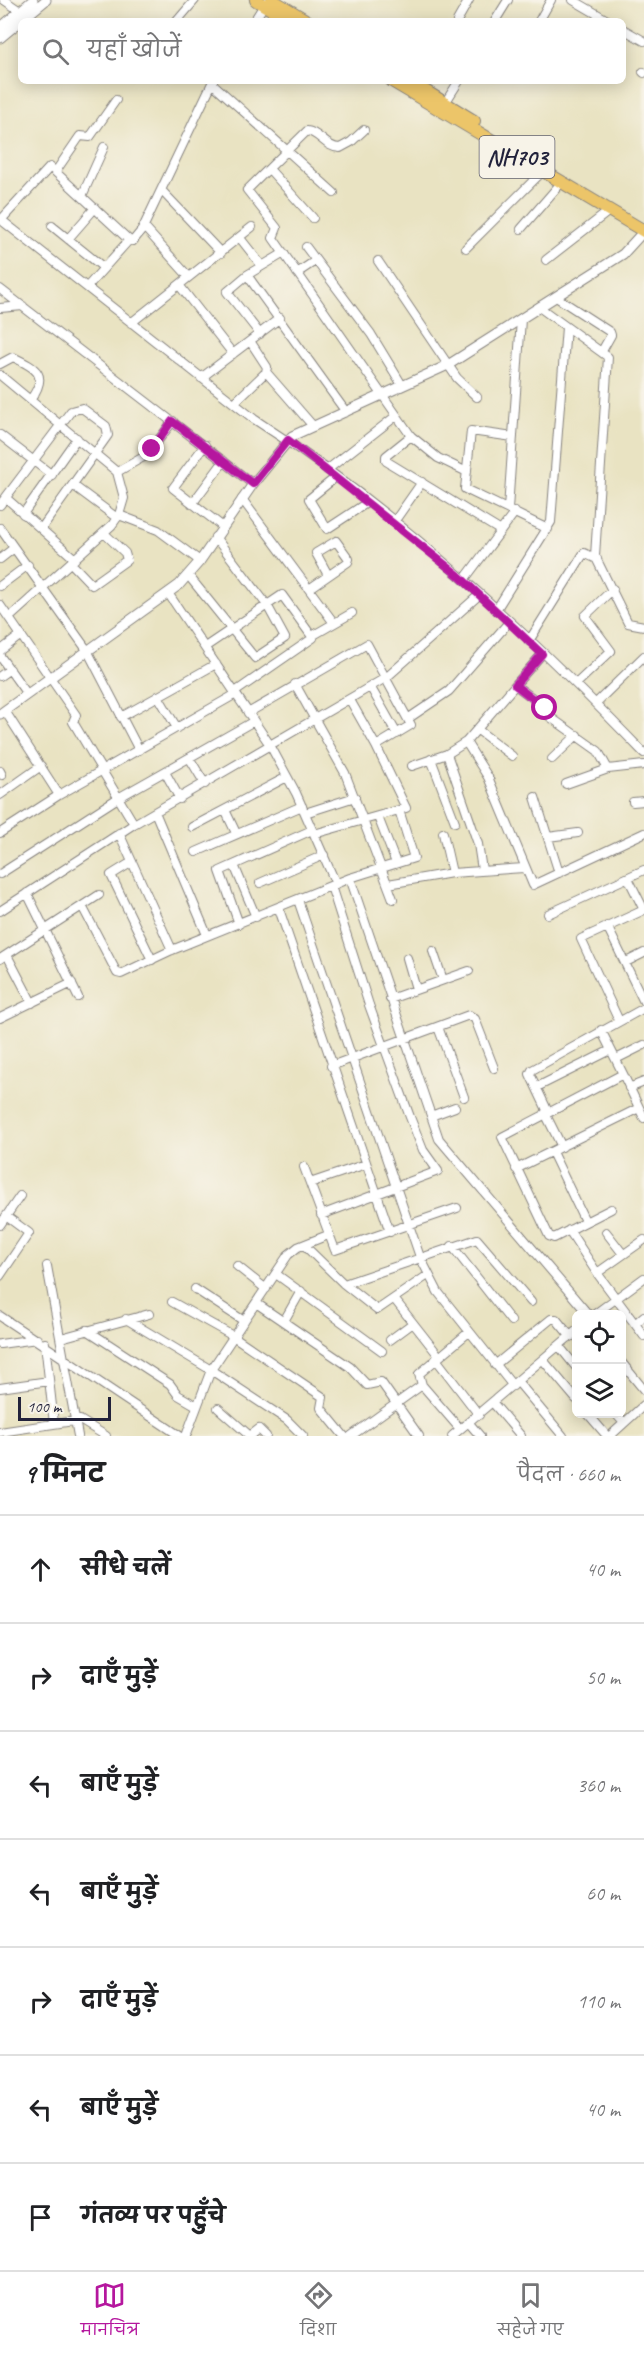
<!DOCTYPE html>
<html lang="hi">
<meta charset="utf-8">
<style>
body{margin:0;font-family:Caveat,"Playpen Sans Deva",sans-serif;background:#f6f6f6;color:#202124}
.controls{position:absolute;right:18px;bottom:18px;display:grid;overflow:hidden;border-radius:9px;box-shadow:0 3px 15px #0003}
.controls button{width:54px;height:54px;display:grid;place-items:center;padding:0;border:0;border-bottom:2px solid #e0e0e0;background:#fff;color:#202124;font:30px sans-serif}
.scale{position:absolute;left:18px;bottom:15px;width:93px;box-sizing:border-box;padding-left:6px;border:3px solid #22223b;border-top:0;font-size:16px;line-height:21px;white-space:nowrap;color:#22223b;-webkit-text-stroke:4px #f7f3e8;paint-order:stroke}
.stop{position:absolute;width:18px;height:18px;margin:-14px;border:4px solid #b5179e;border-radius:50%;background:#fff}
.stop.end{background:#b5179e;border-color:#fff;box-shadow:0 2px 6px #0008}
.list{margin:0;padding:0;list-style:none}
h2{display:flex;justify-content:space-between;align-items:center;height:78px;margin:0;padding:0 24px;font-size:26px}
h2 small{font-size:20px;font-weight:400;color:#757577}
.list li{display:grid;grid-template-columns:39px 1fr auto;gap:18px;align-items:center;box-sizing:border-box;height:108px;padding:0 24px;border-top:2px solid #e0e0e0}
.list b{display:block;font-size:22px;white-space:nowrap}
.list em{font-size:20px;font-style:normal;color:#757577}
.icon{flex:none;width:33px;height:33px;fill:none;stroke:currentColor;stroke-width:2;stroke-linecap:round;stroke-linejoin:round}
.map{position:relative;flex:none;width:644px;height:1436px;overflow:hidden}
.search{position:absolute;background:#fff;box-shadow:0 3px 15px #0003;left:18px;right:18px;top:18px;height:66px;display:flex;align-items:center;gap:15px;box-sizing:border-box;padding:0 21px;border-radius:9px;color:#757577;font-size:22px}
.sheet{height:834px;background:#fff}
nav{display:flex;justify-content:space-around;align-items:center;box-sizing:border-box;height:84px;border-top:2px solid #e0e0e0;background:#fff;font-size:16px;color:#757577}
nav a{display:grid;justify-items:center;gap:3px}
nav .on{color:#b5179e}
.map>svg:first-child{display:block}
</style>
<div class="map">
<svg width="644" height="1436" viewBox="0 0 644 1436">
<rect width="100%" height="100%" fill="#f7f3e8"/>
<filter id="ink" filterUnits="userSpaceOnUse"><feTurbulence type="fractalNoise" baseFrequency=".0167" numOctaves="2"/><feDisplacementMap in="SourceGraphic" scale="12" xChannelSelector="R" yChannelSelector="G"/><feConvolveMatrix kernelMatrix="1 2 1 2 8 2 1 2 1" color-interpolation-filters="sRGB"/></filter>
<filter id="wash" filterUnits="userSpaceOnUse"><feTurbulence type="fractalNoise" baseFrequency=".008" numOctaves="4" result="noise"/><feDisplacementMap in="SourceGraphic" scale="24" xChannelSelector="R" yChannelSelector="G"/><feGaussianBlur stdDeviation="1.35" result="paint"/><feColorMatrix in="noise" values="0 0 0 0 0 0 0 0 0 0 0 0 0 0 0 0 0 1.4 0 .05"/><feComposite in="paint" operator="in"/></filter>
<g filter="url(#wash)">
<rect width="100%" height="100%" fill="#e9e3c2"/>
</g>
<g filter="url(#ink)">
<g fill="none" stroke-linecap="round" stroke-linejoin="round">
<defs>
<path id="minor" d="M4 0 20 11
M573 0 609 21
M177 21 195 0
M254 21 266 2
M457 21 469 0
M495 21 508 0
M539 21 551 0
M623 29 644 41
M643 72 644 73
M212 83 334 193
M445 103 459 81
M364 130 351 142 340 148C326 148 319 132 307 131L247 190 277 228 273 238 411 436 438 458 467 472
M270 170 313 218
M56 171 80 136 90 137 116 100
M162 191 221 253
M82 196 104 147
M0 219 254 419C397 511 526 631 644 753
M1 220 50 167 129 240
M52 226 104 268
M144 227 189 277
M521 229 561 183
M240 238 262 266
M68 239 95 208
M306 247 371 334 402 385
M466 248 542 172
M284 253 247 275 346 412
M546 260 609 211
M378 261 457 378 477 397
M297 273 315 261
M247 275 227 292 260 334
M179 285 233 354
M87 287 129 240 133 241 142 230 213 81
M0 289 253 484
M556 297 610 332 611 335 602 351
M539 307 608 357 595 556 628 623 644 626
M0 308 23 306
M131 323 252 227
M250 341 267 367 266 372
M0 364 13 357C38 369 48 375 31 399
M0 375 117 472 124 498 119 515 112 525 9 618 76 715 73 722 134 824
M201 378 280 318
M234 403 266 372 313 426
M0 435 52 475
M411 436 386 456V461L501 531
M513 437 471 431 465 489 548 529
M205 445 173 488 223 527
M327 470 396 416
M117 472 147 455 173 421
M336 477 309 499 327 529 368 502
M74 486 117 518
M6 498 75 559
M242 499 334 623
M192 504 224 461
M0 505 71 411 82 408 106 426 108 435 41 529
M508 509 521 319
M23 514 77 438
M119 515 158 530 200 561
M394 522 422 482
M0 528 87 650 139 750
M0 559 14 548
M71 563 92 585 127 560 125 553 104 533
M188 575 255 658 285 638 267 605 215 537
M464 580 515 512
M0 586 28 565
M309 589 348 562 349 559 336 541 316 553 328 575
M168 593 270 745 296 793 336 884
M0 605 9 618
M496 610 551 522 566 327
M312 636 352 613
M529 641 584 553 597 559
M205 647 282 595 313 638 235 692
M0 651 21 635
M0 656 27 694
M0 676 10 669
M295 684 345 773 393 899
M576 684 611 651 585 616 613 589
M515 685 545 707 543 712 598 751 608 769
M371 688 397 734
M158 696 177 728
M596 703 644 656
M5 711 59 795
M248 713 367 644 411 725 376 746
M121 717 216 664
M409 718 449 691 509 622
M478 730 512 756
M466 742 488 777 533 885 644 833
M447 754 478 844 482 870
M190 759 205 784
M431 759 455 822
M552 759 577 735
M412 766 447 754 466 742 542 654
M0 771 2 775
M165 772 180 799
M566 784 608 769 644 765
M0 795 41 766
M535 797 559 873
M633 802 644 801
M225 810 236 833
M155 812 207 935
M305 813 355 797
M378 817 396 863
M192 827 287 777
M0 833 59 795 236 694
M119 833 172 950
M443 833 452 873
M314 834 406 808 376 746 350 700
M548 837 578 833
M196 852 302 806
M132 862 111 875 152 960
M234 865 256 917
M0 874 118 798 254 721
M350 878 439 1139 588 1314
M628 878 644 910
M260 883 324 855
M388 884 452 873 524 868
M27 893 78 997
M298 900 420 1257 438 1292 513 1386
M82 906 117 973 121 974 172 950 350 878 414 858 399 810
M279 909 390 1232
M0 911 134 824 387 677 479 595
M548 914 644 870
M239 924 220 871 312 830
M607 926 644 1002
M433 951 443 980
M7 955 32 1003
M407 958 416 989
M0 959 99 895
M626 962 644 953
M390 999 469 971
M0 1018 72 983
M619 1021 581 939 644 910
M438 1027 464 1097
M601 1030 623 1074
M616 1059 644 1045
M331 1066 469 1015 475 1019 494 1068
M537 1087 611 1050
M629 1088 644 1082
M548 1112 530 1074 532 1070 644 1008
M545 1113 562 1147
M431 1116 455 1107
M552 1152 585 1221
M304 1167 335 1250 457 1208
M516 1169 639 1108
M310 1183 366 1164
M611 1209 554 1238 549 1236 502 1137 623 1074 644 1118
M321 1215 438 1171 423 1150 410 1117 369 1005 331 886
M0 1225 20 1196
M569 1230 597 1273 644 1336
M606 1232 623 1254
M304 1245 343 1283 377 1310 428 1275
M452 1246 511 1321
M47 1266 78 1436
M237 1266 266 1289
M597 1273 644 1240
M276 1274 382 1351
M0 1276 29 1233 6 1216
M344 1284 477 1239 531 1302
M195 1289 244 1321
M395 1300 439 1356
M172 1302 233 1336 323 1397 321 1408 344 1436
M256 1303 350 1367 367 1385 381 1382 419 1436
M595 1314 644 1278
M0 1316 180 1436
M126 1319 211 1370 287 1420 303 1436
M284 1321 301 1291
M635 1324 644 1316
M87 1330 170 1384 178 1395 197 1406
M61 1338 149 1314
M390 1340 413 1323
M45 1343 54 1424
M0 1344 37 1339
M559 1346 576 1367
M436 1359 479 1415
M543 1360 576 1399
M622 1363 644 1390
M495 1365 551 1319H556L571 1337
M518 1382 563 1436
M422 1385 419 1374 469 1332
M0 1388 49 1381
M493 1403 521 1436
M218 1408 250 1436
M588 1414 607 1436
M616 1414 624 1423
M469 1423 480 1436
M0 1432 80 1420 106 1436
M186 1436 211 1370 288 1255 298 1247 328 1235
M250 1436 259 1429 266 1436
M351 1436 422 1385 460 1429
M452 1436 576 1331
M610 1436 644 1405"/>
<path id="tertiary" d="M0 28 33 0
M0 38 46 0
M0 714 179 585 200 561 253 484 292 436 448 365 623 254 644 231"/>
<path id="trunk" d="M256 0 291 21
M272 0 307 21
M392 81 644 231
M409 81 474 121"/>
</defs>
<use href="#minor" stroke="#86827e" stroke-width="10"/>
<use href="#tertiary" stroke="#86827e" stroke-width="11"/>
<use href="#trunk" stroke="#86827e" stroke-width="14"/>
<use href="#minor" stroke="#fff" stroke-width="8"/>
<use href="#tertiary" stroke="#fff" stroke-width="9"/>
<use href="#trunk" stroke="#ecc569" stroke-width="12"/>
</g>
</g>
<g fill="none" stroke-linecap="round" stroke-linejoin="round" filter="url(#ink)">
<path stroke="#b5179e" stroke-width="8" d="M152 449 172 421 253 484 288 440 458 575 542 654 515 685 545 708"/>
</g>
<g text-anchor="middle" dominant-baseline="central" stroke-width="4.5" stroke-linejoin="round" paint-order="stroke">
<rect fill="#f7f3e8" stroke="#62616f" stroke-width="1.5" x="479.5" y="136" width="75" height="42" rx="4.5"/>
<g font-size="24" font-weight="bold" fill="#22223b">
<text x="517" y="157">NH703</text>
</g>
</g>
</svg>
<div class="controls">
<button><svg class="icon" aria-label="locate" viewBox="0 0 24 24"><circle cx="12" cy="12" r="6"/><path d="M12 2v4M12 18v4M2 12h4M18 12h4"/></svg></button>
<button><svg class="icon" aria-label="layers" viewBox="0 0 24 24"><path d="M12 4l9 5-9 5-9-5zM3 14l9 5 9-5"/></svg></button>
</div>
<div class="scale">100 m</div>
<div class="stop" style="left:545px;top:708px"></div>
<div class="stop end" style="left:152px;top:449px"></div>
<div class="search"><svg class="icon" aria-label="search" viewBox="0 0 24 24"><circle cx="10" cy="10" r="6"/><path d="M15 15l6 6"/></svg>यहाँ खोजें</div>
</div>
<section class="sheet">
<h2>9 मिनट<small>पैदल · 660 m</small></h2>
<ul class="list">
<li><svg class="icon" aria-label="ahead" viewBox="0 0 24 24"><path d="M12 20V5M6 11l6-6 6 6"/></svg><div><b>सीधे चलें</b></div><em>40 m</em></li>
<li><svg class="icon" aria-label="right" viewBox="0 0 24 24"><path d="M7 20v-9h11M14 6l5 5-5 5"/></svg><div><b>दाएँ मुड़ें</b></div><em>50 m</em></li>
<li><svg class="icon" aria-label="left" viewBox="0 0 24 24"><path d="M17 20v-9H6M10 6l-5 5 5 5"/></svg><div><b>बाएँ मुड़ें</b></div><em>360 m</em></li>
<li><svg class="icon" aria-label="left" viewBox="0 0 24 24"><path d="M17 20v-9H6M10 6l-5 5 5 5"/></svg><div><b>बाएँ मुड़ें</b></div><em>60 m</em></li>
<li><svg class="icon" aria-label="right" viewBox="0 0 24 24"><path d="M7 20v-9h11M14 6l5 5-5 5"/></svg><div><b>दाएँ मुड़ें</b></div><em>110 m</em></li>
<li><svg class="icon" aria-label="left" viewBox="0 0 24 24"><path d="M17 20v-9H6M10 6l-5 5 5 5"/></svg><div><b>बाएँ मुड़ें</b></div><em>40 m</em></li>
<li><svg class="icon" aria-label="arrive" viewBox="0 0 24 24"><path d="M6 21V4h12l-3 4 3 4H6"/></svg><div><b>गंतव्य पर पहुँचे</b></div></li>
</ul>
</section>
<nav>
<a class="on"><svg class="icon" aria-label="map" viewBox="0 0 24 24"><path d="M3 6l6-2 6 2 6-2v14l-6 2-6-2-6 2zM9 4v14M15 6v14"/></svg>मानचित्र</a>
<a><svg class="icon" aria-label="directions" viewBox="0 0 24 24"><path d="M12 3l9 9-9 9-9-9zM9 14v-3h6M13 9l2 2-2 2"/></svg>दिशा</a>
<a><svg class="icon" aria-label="saved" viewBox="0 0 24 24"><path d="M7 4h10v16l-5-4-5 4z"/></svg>सहेजे गए</a>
</nav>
